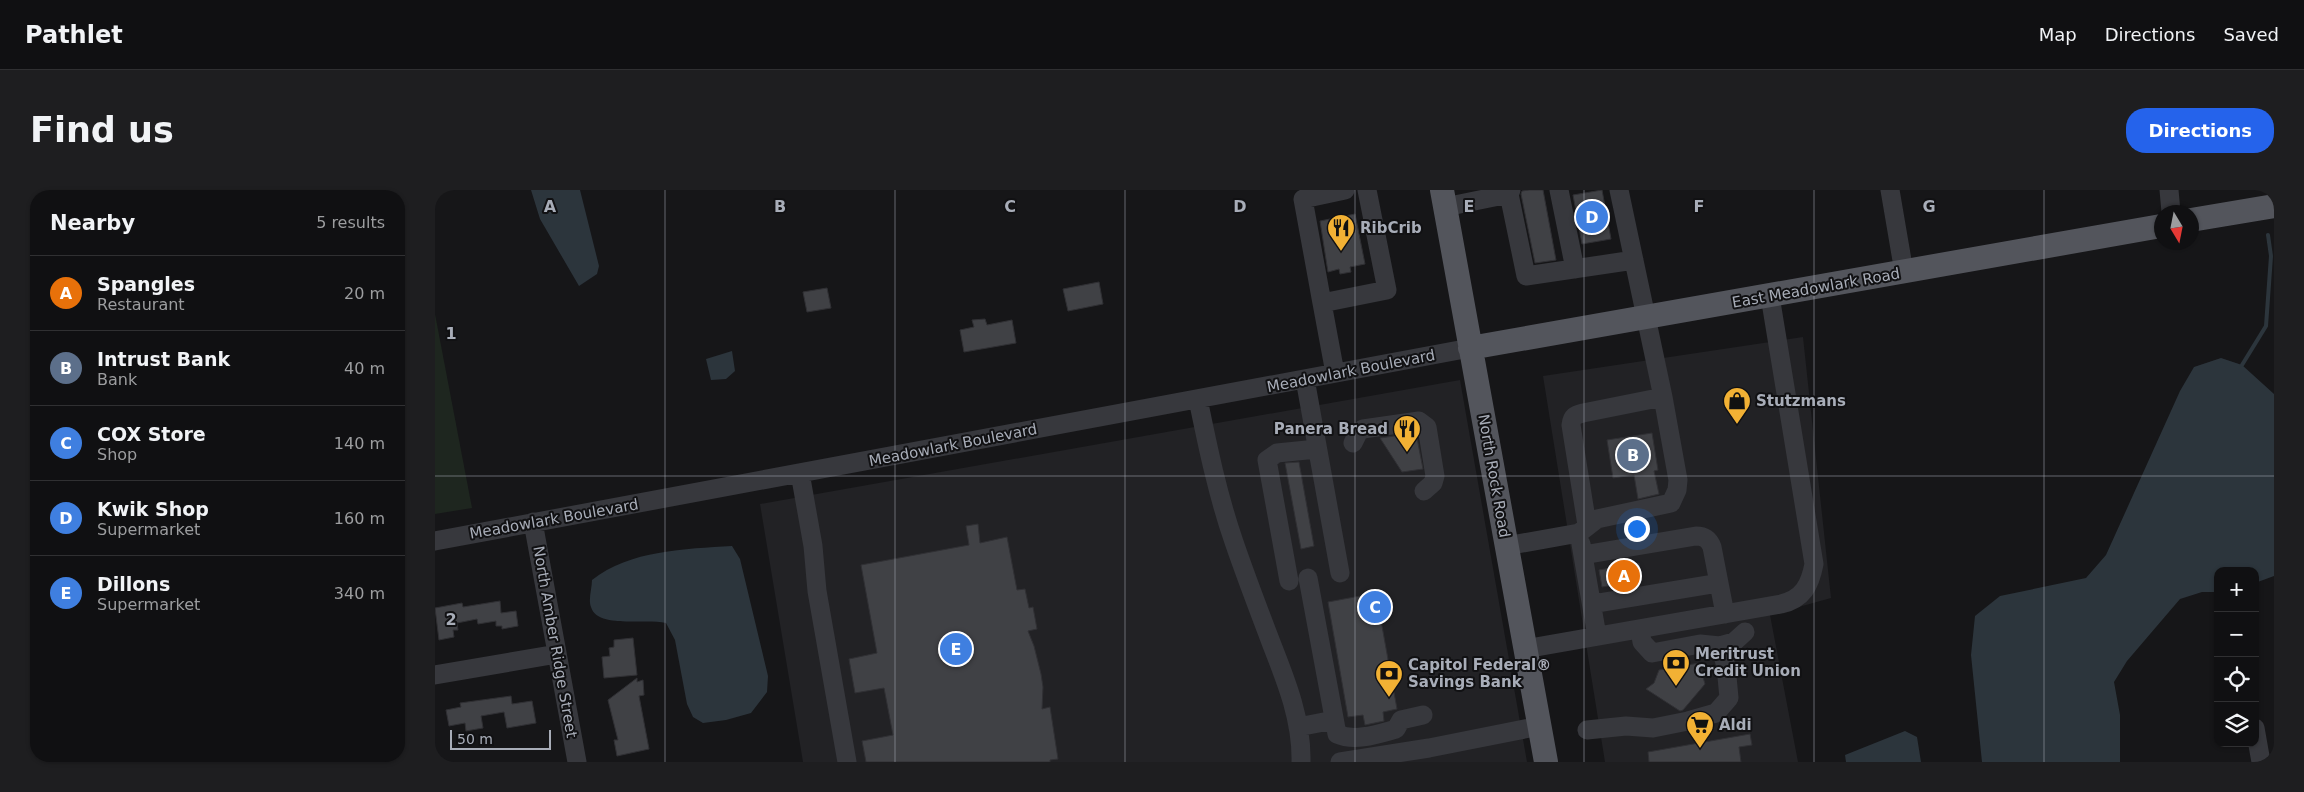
<!DOCTYPE html>
<meta charset="utf-8">
<style>
body{margin:0;font-family:"DejaVu Sans",sans-serif;background:#1e1e20;color:#f1f3f6}
.controls{position:absolute;right:15px;bottom:15px;display:grid;overflow:hidden;border-radius:10px;box-shadow:0 1px 4px #0004}
.controls button{width:45px;height:45px;display:grid;place-items:center;padding:0;border:0;border-bottom:1px solid #303032;background:#101012;color:#f1f3f6;font:25px sans-serif}
.compass{position:absolute;left:1719px;top:15px;width:45px;height:45px;border-radius:50%;background:#101012;box-shadow:0 1px 4px #0004;rotate:170deg}
.scale{position:absolute;left:15px;bottom:12px;width:101px;box-sizing:border-box;padding-left:5px;border:2px solid #a8adb8;border-top:0;font-size:14px;line-height:18px;white-space:nowrap;color:#a8adb8;-webkit-text-stroke:4px #111113;paint-order:stroke}
.you{position:absolute;left:1201px;top:338px;width:18px;height:18px;margin:-12px;border:4px solid #fff;border-radius:50%;background:#1a73e8;box-shadow:0 0 0 8px #1a73e833}
.badge{display:grid;place-items:center;width:32px;height:32px;border-radius:50%;background:#2563eb;color:#fff;font-size:16px;font-weight:700}
.pin{position:absolute;translate:-50% -50%;border:2px solid #fff;box-shadow:0 1px 5px #0006}
.list{margin:0;padding:0;list-style:none}
h2{display:flex;justify-content:space-between;align-items:center;height:65px;margin:0;padding:0 20px;font-size:21px}
h2 small{font-size:16px;font-weight:400;color:#9c9d9f}
.list li{display:grid;grid-template-columns:32px 1fr auto;gap:15px;align-items:center;box-sizing:border-box;height:75px;padding:0 20px;border-top:1px solid #303032}
.list b{display:block;font-size:19px;white-space:nowrap}
.list p{margin:0;font-size:16px;white-space:nowrap;color:#9c9d9f}
.list em{font-size:16px;font-style:normal;color:#9c9d9f}
.icon{flex:none;width:28px;height:28px;fill:none;stroke:currentColor;stroke-width:2;stroke-linecap:round;stroke-linejoin:round}
.map{position:relative;flex:none;width:1839px;height:572px;overflow:hidden;border-radius:20px}
header{display:flex;align-items:center;gap:30px;box-sizing:border-box;height:70px;padding:0 25px;background:#101012;border-bottom:1px solid #303032}
header strong{font-size:24px}
nav{display:flex;gap:28px;margin-inline-start:auto;font-size:18px}
.intro{display:flex;align-items:center;justify-content:space-between;box-sizing:border-box;height:120px;padding:0 30px}
h1{margin:0;font-size:35px}
.button{padding:12px 22px;border-radius:20px;background:#2563eb;color:#fff;font-size:18px;font-weight:700}
main{display:flex;gap:30px;padding:0 30px}
aside{flex:1;background:#101012;border-radius:20px;box-shadow:0 1px 4px #0004}
.map>svg:first-child{display:block}
</style>
<header>
<strong>Pathlet</strong>
<nav><a>Map</a><a>Directions</a><a>Saved</a></nav>
</header>
<div class="intro"><h1>Find us</h1><a class="button">Directions</a></div>
<main>
<aside>
<h2>Nearby<small>5 results</small></h2>
<ul class="list">
<li><span class="badge" style="background:#e8710a">A</span><div><b>Spangles</b><p>Restaurant</p></div><em>20 m</em></li>
<li><span class="badge" style="background:#5c6f8a">B</span><div><b>Intrust Bank</b><p>Bank</p></div><em>40 m</em></li>
<li><span class="badge" style="background:#3f7fe0">C</span><div><b>COX Store</b><p>Shop</p></div><em>140 m</em></li>
<li><span class="badge" style="background:#3f7fe0">D</span><div><b>Kwik Shop</b><p>Supermarket</p></div><em>160 m</em></li>
<li><span class="badge" style="background:#3f7fe0">E</span><div><b>Dillons</b><p>Supermarket</p></div><em>340 m</em></li>
</ul>
</aside>
<div class="map">
<svg width="1839" height="572" viewBox="0 0 1839 572">
<rect width="100%" height="100%" fill="#161618"/>
<path fill="#222225" d="M1368 147 1396 408 1335 425 1363 572H1170L1108 186Z
M1025 190 1092 572H368L325 314Z"/>
<path fill="#1e261f" d="M0 124 37 318 0 324Z"/>
<path fill="#2c353c" d="M96 0H145L164 76 162 84 144 96 105 29Z
M297 161 300 181 291 189 276 190 271 169Z
M1786 168 1807 175 1839 204V386L1820 393V381H1783V402H1767L1745 409 1692 471 1679 492 1685 525V572H1547L1536 465 1540 426 1565 406 1651 388 1671 365 1745 201 1759 177Z
M297 356 305 369 333 486 332 502 316 523 291 530 268 533 258 527 252 514 240 450 231 433C211 428 162 439 156 417 153 410 157 398 157 390 195 360 250 359 297 356Z
M1470 541 1482 547 1486 572H1411L1410 565Z"/>
<g fill="none" stroke-linecap="round" stroke-linejoin="round">
<path stroke="#2c353c" stroke-width="4" d="M1807 175 1831 136 1836 66 1833 45"/>
</g>
<path fill="#404145" stroke="#303034" d="M1094 0H1108L1121 70 1100 73 1086 4 1087 1Z
M1167 0 1176 49 1147 54 1138 5Z
M920 24 930 74 915 77 916 82 905 84 904 79 893 82 885 31Z
M664 92 668 114 633 121 628 99Z
M392 98 396 118 372 122 368 102Z
M550 129 552 135 577 130 581 153 529 162 525 140 539 137 537 130Z
M981 243 988 279 967 282 945 248Z
M1217 243 1223 280 1219 281 1224 304 1203 309 1199 285 1178 288 1172 250Z
M864 272 879 356 866 359 850 273Z
M543 334 545 353 572 347 582 400 590 399 594 418 598 417 602 439 593 441 599 456 606 484 608 497 607 519 615 517 623 569 615 570V572H431L427 551 458 545 449 498 420 503 414 469 442 463 426 375 534 355 531 336Z
M1204 373 1207 390 1167 397 1164 380Z
M941 403 962 519 948 522 949 531 930 535 928 525 913 527 893 412Z
M65 411 66 423 81 421 83 436 67 439V436H61V431L43 434 42 429 22 433 23 440H18L19 447 4 450 0 418 27 413 28 417Z
M198 448 202 485 169 488 167 467 175 466 174 458 179 457V450Z
M1264 473 1270 494 1248 520 1245 521 1211 499 1219 493 1224 480Z
M202 488V492L208 490 209 505 204 506 214 559 182 566 179 550H183L173 510Z
M76 506 77 514 97 511 101 533 72 538 69 522 46 526 48 538 31 541 30 533 14 536 11 520 26 517 25 513Z
M1315 544 1317 555 1304 557 1306 572H1214L1213 562Z"/>
<g fill="none" stroke-linecap="round" stroke-linejoin="round">
<path stroke="#37383d" stroke-width="19" d="M910 0 868 9 887 113 952 100 932 0
M1124 0 1140 79
M1455 0 1469 82
M1734 0 1736 22
M1074 4 1091 86 1199 70
M1010 17 1074 4 1076 0
M887 113 900 183
M870 189 905 383
M763 209C773 258 783 306 799 352 811 387 824 421 837 455 852 493 867 531 866 572
M918 253 923 243 928 239 984 231 992 237 1000 286 998 293 989 301
M365 283 378 356 382 401 412 572
M98 332 142 572
M1152 335 1136 235C1137 226 1140 225 1148 223L1228 207 1184 0
M0 351 1035 158
M1146 354 1162 446
M1071 356 1144 343 1162 329 1236 313 1242 300 1243 290 1228 207
M1148 365 1261 346C1269 346 1274 349 1277 357L1290 424
M873 388 902 544C920 552 943 544 961 539L966 530 988 525
M854 391 832 270 842 263 882 259
M1157 414 1284 393
M1285 456 1299 452 1310 442
M1090 459 1346 414C1368 409 1375 395 1379 374L1335 106
M0 485 122 464
M863 537 899 530
M1820 538 1826 572
M1152 540 1191 536 1218 538 1253 531 1281 523 1294 508 1291 476 1285 456 1265 454 1217 463 1207 452 1205 439
M905 572 994 558 1105 536"/>
<path stroke="#53555c" stroke-width="24" d="M1007 0 1111 572
M1756 30 1839 16
M1035 158 1726 36"/>
</g>
<path fill="none" stroke="#a8adb8" stroke-width="1" stroke-opacity="0.55" d="M230 0V572M460 0V572M690 0V572M920 0V572M1149 0V572M1379 0V572M1609 0V572M0 286H1839"/>
<defs>
<symbol id="restaurant-pin" viewBox="-11 -11 22 30"><path d="M0 17L-7.5 6A9.5 9.5 0 1 1 7.5 6Z" fill="#f2b134" stroke="#111113"/><path d="M-5-6h1v4h1v-4h1v4h1v-4h1v5L-1.5 .5V6h-2V.5L-5-1ZM5-6V6H3V1.5H1.5Q1.5-4 5-6Z" fill="#111"/></symbol>
<symbol id="shop-pin" viewBox="-11 -11 22 30"><path d="M0 17L-7.5 6A9.5 9.5 0 1 1 7.5 6Z" fill="#f2b134" stroke="#111113"/><path d="M-5-2.5h2.3a2.7 3.5 0 0 1 5.4 0H5L5.5 6h-11ZM-1.5-2.5h3a1.5 2.3 0 0 0-3 0Z" fill="#111"/></symbol>
<symbol id="bank-pin" viewBox="-11 -11 22 30"><path d="M0 17L-7.5 6A9.5 9.5 0 1 1 7.5 6Z" fill="#f2b134" stroke="#111113"/><path d="M-6-4H6V4H-6ZM0-2.3a2.3 2.3 0 1 0 0 4.6a2.3 2.3 0 1 0 0-4.6Z" fill="#111"/></symbol>
<symbol id="supermarket-pin" viewBox="-11 -11 22 30"><path d="M0 17L-7.5 6A9.5 9.5 0 1 1 7.5 6Z" fill="#f2b134" stroke="#111113"/><path d="M-6-5.5h2.5l.6 2H6L4.5 2H-2.5L-4.4-4H-6ZM-1.5 3.2a1.3 1.3 0 1 0 .1 0ZM3 3.2a1.3 1.3 0 1 0 .1 0Z" fill="#111"/></symbol>
</defs>
<g fill-rule="evenodd">
<use href="#restaurant-pin" x="890" y="22" width="32" height="43"/>
<use href="#shop-pin" x="1286" y="195" width="32" height="43"/>
<use href="#restaurant-pin" x="956" y="223" width="32" height="43"/>
<use href="#bank-pin" x="1225" y="457" width="32" height="43"/>
<use href="#bank-pin" x="938" y="468" width="32" height="43"/>
<use href="#supermarket-pin" x="1249" y="519" width="32" height="43"/>
</g>
<g text-anchor="middle" dominant-baseline="central" stroke-width="4" stroke-linejoin="round" paint-order="stroke">
<g font-size="15" font-weight="bold" fill="#a8adb8" stroke="#111113" text-anchor="start">
<text x="925" y="38">RibCrib</text>
<text x="1321" y="211">Stutzmans</text>
<text x="953" y="239" text-anchor="end">Panera Bread</text>
<text x="1260" y="464">Meritrust<tspan x="1260" dy="17">Credit Union</tspan></text>
<text x="973" y="475">Capitol Federal®<tspan x="973" dy="17">Savings Bank</tspan></text>
<text x="1284" y="535">Aldi</text>
</g>
<g font-size="15" fill="#a8adb8" stroke="#111113">
<text transform="translate(1381 98) rotate(-10)">East Meadowlark Road</text>
<text transform="translate(916 181) rotate(-11)">Meadowlark Boulevard</text>
<text transform="translate(518 255) rotate(-11)">Meadowlark Boulevard</text>
<text transform="translate(1059 286) rotate(80)">North Rock Road</text>
<text transform="translate(119 329) rotate(-10)">Meadowlark Boulevard</text>
<text transform="translate(120 452) rotate(80)">North Amber Ridge Street</text>
</g>
</g>
<g font-size="16" text-anchor="middle" font-weight="bold" fill="#a8adb8" stroke="#111113" stroke-width="4" stroke-linejoin="round" paint-order="stroke">
<text x="115" y="22">A</text>
<text x="345" y="22">B</text>
<text x="575" y="22">C</text>
<text x="805" y="22">D</text>
<text x="1034" y="22">E</text>
<text x="1264" y="22">F</text>
<text x="1494" y="22">G</text>
<text x="16" y="149">1</text>
<text x="16" y="435">2</text>
</g>
</svg>
<div class="controls">
<button>+</button>
<button>−</button>
<button><svg class="icon" aria-label="locate" viewBox="0 0 24 24"><circle cx="12" cy="12" r="6"/><path d="M12 2v4M12 18v4M2 12h4M18 12h4"/></svg></button>
<button><svg class="icon" aria-label="layers" viewBox="0 0 24 24"><path d="M12 4l9 5-9 5-9-5zM3 14l9 5 9-5"/></svg></button>
</div>
<svg class="compass" viewBox="-18 -18 36 36"><path d="M0-13l5 13h-10z" fill="#e53935"/><path d="M0 13l5-13h-10z" fill="#9c9d9f"/></svg>
<div class="scale">50 m</div>
<div class="you"></div>
<div class="pin badge" style="left:1189px;top:386px;background:#e8710a">A</div>
<div class="pin badge" style="left:1198px;top:265px;background:#5c6f8a">B</div>
<div class="pin badge" style="left:940px;top:417px;background:#3f7fe0">C</div>
<div class="pin badge" style="left:1157px;top:27px;background:#3f7fe0">D</div>
<div class="pin badge" style="left:521px;top:459px;background:#3f7fe0">E</div>
</div>
</main>
